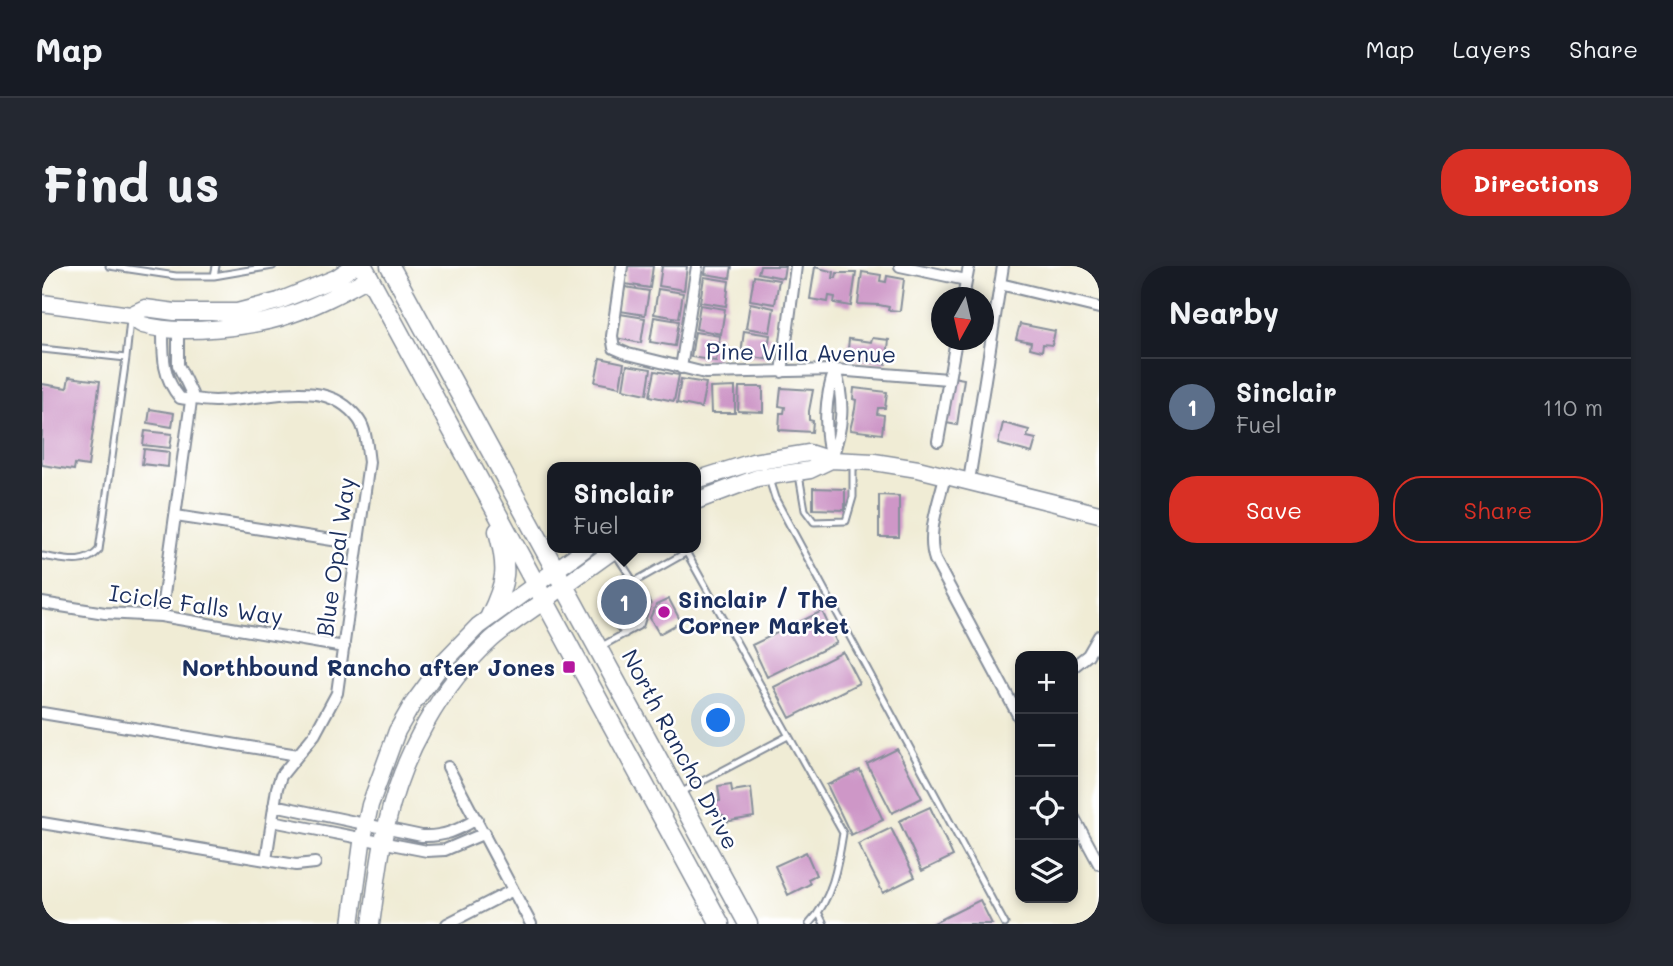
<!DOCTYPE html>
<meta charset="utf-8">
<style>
body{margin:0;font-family:Mali,sans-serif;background:#242831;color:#f1f3f6}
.controls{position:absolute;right:21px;bottom:21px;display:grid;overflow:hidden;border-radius:14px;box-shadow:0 4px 10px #0003}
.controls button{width:63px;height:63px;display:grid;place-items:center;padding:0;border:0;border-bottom:2px solid #363941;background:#171b24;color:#f1f3f6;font:35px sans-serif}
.compass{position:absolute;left:889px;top:21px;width:63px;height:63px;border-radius:50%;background:#171b24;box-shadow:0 4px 10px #0003;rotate:188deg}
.you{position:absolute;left:677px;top:455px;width:24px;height:24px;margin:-18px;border:5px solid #fff;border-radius:50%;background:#1a73e8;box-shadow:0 0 0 10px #1a73e833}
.badge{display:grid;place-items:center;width:46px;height:46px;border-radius:50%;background:#d93025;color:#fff;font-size:23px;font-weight:700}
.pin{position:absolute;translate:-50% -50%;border:4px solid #fff;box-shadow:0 2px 7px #0006}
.popup{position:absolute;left:505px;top:196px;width:154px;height:91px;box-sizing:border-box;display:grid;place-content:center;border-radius:14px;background:#171b24;filter:drop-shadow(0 2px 5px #0005);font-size:23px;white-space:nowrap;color:#9ea1a6}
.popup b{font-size:26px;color:#f1f3f6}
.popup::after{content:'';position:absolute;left:50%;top:100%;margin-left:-14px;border:14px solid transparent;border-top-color:#171b24}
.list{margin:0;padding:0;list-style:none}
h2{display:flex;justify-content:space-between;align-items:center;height:91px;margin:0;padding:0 28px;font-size:30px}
h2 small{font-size:23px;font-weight:400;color:#9ea1a6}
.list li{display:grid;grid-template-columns:46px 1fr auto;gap:21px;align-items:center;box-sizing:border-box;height:98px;padding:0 28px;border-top:2px solid #363941}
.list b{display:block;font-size:26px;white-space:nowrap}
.list p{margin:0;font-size:23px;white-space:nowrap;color:#9ea1a6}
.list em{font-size:23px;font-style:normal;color:#9ea1a6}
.actions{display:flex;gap:14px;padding:21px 28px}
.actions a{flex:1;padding:16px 0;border:2px solid #d93025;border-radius:28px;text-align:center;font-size:24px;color:#d93025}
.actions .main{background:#d93025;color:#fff}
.icon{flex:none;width:38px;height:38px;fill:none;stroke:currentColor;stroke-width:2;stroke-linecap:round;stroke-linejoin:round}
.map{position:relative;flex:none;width:1057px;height:658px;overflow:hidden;border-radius:28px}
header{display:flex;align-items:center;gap:42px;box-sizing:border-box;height:98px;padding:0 35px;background:#171b24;border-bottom:2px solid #363941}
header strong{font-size:33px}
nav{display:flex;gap:38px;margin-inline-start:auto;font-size:24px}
.intro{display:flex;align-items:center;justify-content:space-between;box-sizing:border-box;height:168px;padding:0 42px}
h1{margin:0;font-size:49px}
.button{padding:18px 32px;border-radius:28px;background:#d93025;color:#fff;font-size:24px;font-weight:700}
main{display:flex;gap:42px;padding:0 42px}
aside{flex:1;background:#171b24;border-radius:28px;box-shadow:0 4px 10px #0003}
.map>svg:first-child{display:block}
</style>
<header>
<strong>Map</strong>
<nav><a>Map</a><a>Layers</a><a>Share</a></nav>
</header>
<div class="intro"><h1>Find us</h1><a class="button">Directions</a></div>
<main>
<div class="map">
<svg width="1057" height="658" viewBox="0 0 1057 658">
<rect width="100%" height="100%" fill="#fff"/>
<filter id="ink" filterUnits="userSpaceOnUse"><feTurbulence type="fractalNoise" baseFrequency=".0143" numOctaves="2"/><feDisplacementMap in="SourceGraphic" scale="14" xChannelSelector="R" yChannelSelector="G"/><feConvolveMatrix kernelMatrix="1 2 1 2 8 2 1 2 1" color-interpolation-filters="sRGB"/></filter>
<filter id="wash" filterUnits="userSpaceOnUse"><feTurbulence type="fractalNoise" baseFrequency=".00686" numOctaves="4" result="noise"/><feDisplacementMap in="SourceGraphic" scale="28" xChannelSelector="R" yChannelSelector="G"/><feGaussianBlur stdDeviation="1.57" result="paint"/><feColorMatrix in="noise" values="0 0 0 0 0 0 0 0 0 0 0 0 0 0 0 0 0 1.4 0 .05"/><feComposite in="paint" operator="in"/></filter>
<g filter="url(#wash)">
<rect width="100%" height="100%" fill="#f0ecd5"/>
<g id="blocks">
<path fill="#ce97c7" d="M585 0H611L608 22 583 18Z
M620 0H645L642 24 617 20Z
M664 0H690L688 12 663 8Z
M718 0H743L741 12 716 7Z
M773 1 792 6 791 12H794L795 7H814L809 40 792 37 793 31 787 30 786 36 768 33Z
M820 6 839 9 838 15 844 16 845 10 862 13 858 45 846 44 847 41 837 39 816 38Z
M712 10 737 14 733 38 708 34Z
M662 11 687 15 684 40 658 36Z
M583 21 607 25 603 49 578 45Z
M616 23 641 27 637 52 612 48Z
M708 37 732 42 728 66 704 62Z
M658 39 683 43 679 68 654 63Z
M578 48 603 52 599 77 574 72Z
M612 51 637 55 633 80 608 76Z
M978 58 1013 65 1010 79 1001 78 1000 85 988 82 989 76 974 73Z
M702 65 728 69 724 93 699 89Z
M653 66 678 70 674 95 649 91Z
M830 72 847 74 844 98 805 93 807 73 829 76Z
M558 92 582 97 578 121 553 116Z
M585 99 609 103 605 128 581 123Z
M613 105 637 109 632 135 608 130Z
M27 111 58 115 46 200 33 198 32 204 0 199V118L25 122Z
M911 111 922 113 915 159 904 157Z
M639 113 664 117 659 142 635 137Z
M693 121V147H669L668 122Z
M697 121H721V146L696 145Z
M739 122 771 124 767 145V154L771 155 770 166 737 164 738 147H742L743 141 737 140Z
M812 122 845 126 843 142H836L835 148 842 149 840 168 808 164 813 143 814 134 811 133Z
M108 143 132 147 130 161 106 157Z
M961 157 987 164 985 171 994 173 990 187 956 178Z
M103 165 130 168 128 182 101 179Z
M102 183 127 186 126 201 100 198Z
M771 222 803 223V244L771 243Z
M837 229 857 230V271H837Z
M573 325 594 330 590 347 569 342Z
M627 333 639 356 617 368 608 352 614 339Z
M780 345 795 377 725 411 710 379Z
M801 386 817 417 748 452 732 421Z
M855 483 880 532 850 547 825 498Z
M818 504 841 554 809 569 785 519Z
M689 518 690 525 709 522 712 551 682 556 681 549H676L673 536 678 535 676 520Z
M888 541 911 590 880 605 857 555Z
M849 562 873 611 841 627 816 578Z
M764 586 774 609 766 613 768 618 746 629 733 600Z
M938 634 950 658H890Z"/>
</g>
</g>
<g filter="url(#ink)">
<use href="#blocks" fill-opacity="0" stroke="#868e9a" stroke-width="2"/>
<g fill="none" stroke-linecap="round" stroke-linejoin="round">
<defs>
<path id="service" d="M67 0 134 10H172L174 0
M0 3V0
M172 10 231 0
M0 83 84 92 88 54
M757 209 763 244 772 256 804 255 811 231V198
M727 213 733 232 963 658
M642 282 801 567C796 599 790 634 767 658
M573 287 592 316 645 286
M0 290C21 293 42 301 57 284L84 92
M583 368C559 338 552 332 587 309
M560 380 598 359 605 338 592 316
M638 527 746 470
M777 648 782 658"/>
<path id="minor" d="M580 0 570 70 572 82 586 88 663 107 793 104 906 113
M858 0 924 14
M958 18 1057 42
M921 32 927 0
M121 62C121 89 120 111 138 132 145 134 147 132 153 133 205 144 280 101 317 154 325 165 325 184 327 196L295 427 273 468 239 510 235 522 224 594
M639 102 655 0
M740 106 754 0
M896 175 914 74
M789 194C801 163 803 135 793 104
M789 194C782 165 782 132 793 104
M903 210C897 237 884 267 893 294L978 453
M927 215 961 0
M134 250 316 278
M0 337 63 347 119 350 302 381
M119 350 150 128 136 99V63
M1031 401 1046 389 1057 370
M0 447 256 489
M406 501 489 658
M232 539 380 570C402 571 416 564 435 553
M1031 550 1057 598
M230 555 385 585 403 584 443 567
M0 557 254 599 273 597
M405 658 471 624"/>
<path id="secondary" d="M0 37 88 49 103 42 133 46H195L237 35 294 12 312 0
M88 49C92 52 96 57 101 59 138 70 214 61 250 48 277 39 302 25 328 11
M654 214 711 196 767 187 789 194 832 196 876 203 1057 248
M654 235 715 212 768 204 789 194
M309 658 320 577 328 539 355 465 370 439 404 393 436 360 544 282
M329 658C334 624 337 590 345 557 360 490 398 420 450 373 467 358 487 346 506 332 529 315 552 298 575 282"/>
<path id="primary" d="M321 0 678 658
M348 0 706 658
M448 350C465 316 466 302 456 265"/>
</defs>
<use href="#service" stroke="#868e9a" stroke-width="9"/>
<use href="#minor" stroke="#868e9a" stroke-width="14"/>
<use href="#secondary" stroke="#868e9a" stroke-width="19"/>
<use href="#primary" stroke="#868e9a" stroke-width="21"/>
<use href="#service" stroke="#fff" stroke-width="5"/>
<use href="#minor" stroke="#fff" stroke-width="10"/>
<use href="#secondary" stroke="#fff" stroke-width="16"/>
<use href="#primary" stroke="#fff" stroke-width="18"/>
</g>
</g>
<g fill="#b5179e" stroke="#fff" stroke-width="2.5">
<circle cx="622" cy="346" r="7"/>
<rect x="520" y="394" width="14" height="14" rx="3.5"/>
</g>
<g text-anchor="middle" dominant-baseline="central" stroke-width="5" stroke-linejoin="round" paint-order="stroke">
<g font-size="23" fill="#1b2f5e" stroke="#fff">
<text transform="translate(759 86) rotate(1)">Pine Villa Avenue</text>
<text transform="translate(293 291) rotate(-82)">Blue Opal Way</text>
<text transform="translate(154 338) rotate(8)">Icicle Falls Way</text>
<text transform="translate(639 483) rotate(62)">North Rancho Drive</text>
</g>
<g font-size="23" font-weight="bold" fill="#1b2f5e" stroke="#fff" text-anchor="start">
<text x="636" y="333">Sinclair / The<tspan x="636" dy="26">Corner Market</tspan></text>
<text x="513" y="401" text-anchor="end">Northbound Rancho after Jones</text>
</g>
</g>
</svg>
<div class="controls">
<button>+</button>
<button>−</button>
<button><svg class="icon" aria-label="locate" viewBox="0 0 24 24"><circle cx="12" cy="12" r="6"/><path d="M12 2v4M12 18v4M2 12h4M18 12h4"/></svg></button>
<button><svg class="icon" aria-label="layers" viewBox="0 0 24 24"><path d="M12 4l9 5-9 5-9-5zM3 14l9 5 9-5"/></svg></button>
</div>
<svg class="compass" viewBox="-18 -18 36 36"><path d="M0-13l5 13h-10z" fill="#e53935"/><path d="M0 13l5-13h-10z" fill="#9ea1a6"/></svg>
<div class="you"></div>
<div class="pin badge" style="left:582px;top:336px;background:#5c6f8a">1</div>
<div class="popup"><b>Sinclair</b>Fuel</div>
</div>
<aside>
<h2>Nearby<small></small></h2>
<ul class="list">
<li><span class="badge" style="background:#5c6f8a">1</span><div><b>Sinclair</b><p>Fuel</p></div><em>110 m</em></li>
</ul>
<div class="actions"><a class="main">Save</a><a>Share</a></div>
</aside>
</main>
